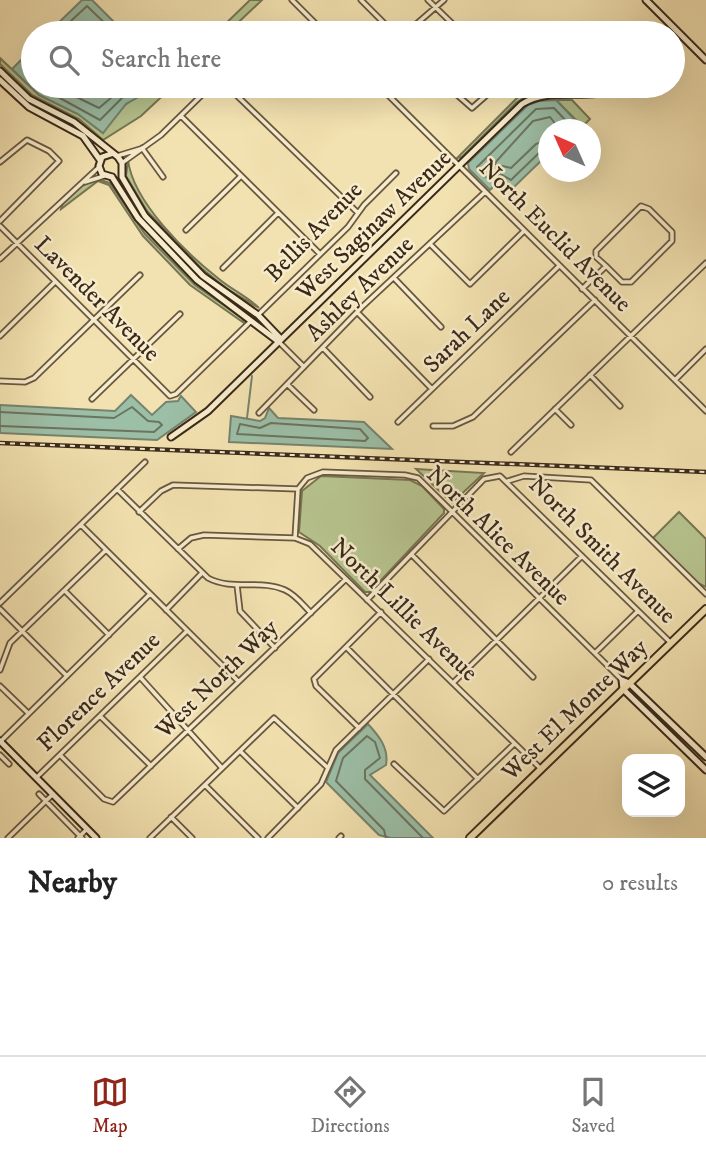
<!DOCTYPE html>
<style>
body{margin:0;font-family:"IM FELL DW Pica",serif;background:#f6f6f6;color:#222}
.controls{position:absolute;right:21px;bottom:21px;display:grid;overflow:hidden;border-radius:14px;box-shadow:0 7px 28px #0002}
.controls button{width:63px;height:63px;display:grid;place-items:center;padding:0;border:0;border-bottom:2px solid #e0e0e0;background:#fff;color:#222;font:35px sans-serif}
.compass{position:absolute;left:538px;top:119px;width:63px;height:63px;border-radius:50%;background:#fff;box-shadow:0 7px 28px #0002;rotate:315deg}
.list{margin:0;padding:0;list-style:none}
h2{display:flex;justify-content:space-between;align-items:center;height:91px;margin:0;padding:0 28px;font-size:30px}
h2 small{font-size:23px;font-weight:400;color:#767676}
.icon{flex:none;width:38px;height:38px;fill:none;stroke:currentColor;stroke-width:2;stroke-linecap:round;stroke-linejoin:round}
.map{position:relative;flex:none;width:706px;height:838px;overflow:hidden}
.search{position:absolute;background:#fff;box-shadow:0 7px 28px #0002;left:21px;right:21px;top:21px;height:77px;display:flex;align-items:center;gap:18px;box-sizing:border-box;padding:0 24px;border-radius:38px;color:#767676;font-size:26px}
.sheet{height:217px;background:#fff}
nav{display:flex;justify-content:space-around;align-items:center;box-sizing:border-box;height:98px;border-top:2px solid #e0e0e0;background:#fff;font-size:19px;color:#767676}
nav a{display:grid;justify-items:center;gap:4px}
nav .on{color:#8f2418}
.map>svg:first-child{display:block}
</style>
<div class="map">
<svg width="706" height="838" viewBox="0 0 706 838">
<rect width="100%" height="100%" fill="#f3e2b1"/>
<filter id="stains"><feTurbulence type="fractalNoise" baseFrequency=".00286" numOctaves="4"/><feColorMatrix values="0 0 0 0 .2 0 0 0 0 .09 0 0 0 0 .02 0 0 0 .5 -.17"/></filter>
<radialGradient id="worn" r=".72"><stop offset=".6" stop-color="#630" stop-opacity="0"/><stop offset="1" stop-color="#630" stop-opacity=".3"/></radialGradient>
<path fill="#b7c48f" stroke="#787654" stroke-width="2" d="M250 0H262L227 33H216Z
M0 58 39 95 78 114 103 133C116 107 143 86 173 86L141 116 103 140 79 119 32 95 0 64Z
M528 87 531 93 516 103 462 157 457 158Z
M556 100H572L590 119 580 129H573L579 123Z
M128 160C133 202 187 254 219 279 232 290 247 296 259 308L227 289 201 268 147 211 126 176Z
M98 179 110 183 145 234 195 285 242 318 244 323 190 285 143 236 109 185 98 181 61 209C64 195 84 183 98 179Z
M416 469 484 473 452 503Z
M321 476 410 480 422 486 444 509V513L370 592H365L320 546 299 532 302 491Z
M679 512 706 539V587L696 582 653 538Z"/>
<path fill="#9cbfa7" stroke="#75836f" stroke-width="2" d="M82 0H92L125 33H48Z
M33 48V86H158L126 104 103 133 78 114 39 95 12 69Z
M556 100 579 124 573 129 548 130V154L510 191 499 181 490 190 469 169 468 163 528 105 539 101Z
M131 395 152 415 166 402 178 401 181 396 196 412 157 440 0 433V405L115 411Z
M269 408 278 418 364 422 392 449 229 442 231 416 260 421 265 418Z
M368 724C379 736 389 748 386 765L370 775 433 838H391L379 835 326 782 338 753Z"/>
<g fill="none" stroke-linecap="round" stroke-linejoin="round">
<path stroke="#6b7460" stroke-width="2" d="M58 33 87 6 115 33
M38 86 100 120 122 98 142 86
M54 86 99 108 125 86
M548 140 536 144 511 168 494 164 533 121 550 117 560 130
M548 149 541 151 511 180 500 174 488 179 477 167 536 109 554 108 568 123V130
M0 412 114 418 132 407 148 421 159 422 162 425 154 432 0 426
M271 423 360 429 368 438 365 441 237 434 240 424 260 428Z
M386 838 384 830 336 781 343 758 367 736 375 742 380 758 365 770V779L423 838"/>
<path stroke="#75836f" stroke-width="2" d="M247 418 252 376"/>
<defs>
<path id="street" d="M292 0 325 33
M361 0 394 33
M428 0 462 33
M406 33 444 0
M227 86 358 213
M379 86 706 411
M447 86 472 108 497 86
M181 116 320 254
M142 148 163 177
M117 156 140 149
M0 162 27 140 49 151 59 161 0 221
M122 163 161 135 211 86
M85 182 104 176
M0 226 170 396 176 394 251 321
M186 230 241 176
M431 245 470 284 524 231
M0 259 99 167
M223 268 278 213
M602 270 606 266 596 257V251L641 206 649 209 672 232V241L631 282H622L606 266
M394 278 441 327
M582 289 602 270 587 284
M357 312 432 389
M259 314 348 227 364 205 396 173
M0 336 55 282
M279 342 304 367
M323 348 370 397
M590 375 620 406
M675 380 706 349
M0 381 25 382 34 378 140 275
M287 384 314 410
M92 399 180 314
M555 409 571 425
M259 413 362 307 485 192
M398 422 559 266
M433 426H453L473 417 595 300
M511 452 706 263
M508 481 524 476 591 480 706 594
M117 489 208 578C232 591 261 579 285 590 296 595 303 605 311 613
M139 512 161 491 173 485 298 489
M81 525 238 681
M295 538 298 489 307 478 323 472 405 475 418 478 622 680
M178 549 191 538 204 535 295 538 310 544 541 769
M412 555 533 677
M237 585 240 611 275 648
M65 591 109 635
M367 600 484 479 500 476 671 643
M0 603 145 462
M0 609 67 676
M166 610 201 574
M346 647 478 779
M595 653 638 611
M0 670 10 643 106 550
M140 677 222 768
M454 682 582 556
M0 686 28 713
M100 716 151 766
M359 728 316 686 314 679 381 612
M0 742 150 594
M240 751 298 808
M0 755 9 764
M60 755 104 799 113 802 346 579
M394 764 444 811 514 744
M36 778 187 631
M205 785 258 838
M39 794 82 838
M171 817 192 838
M8 838 53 794
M78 838 87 829
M150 838 274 718 328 768
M268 838 321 784 336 750 429 659
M339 838 341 836"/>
<path id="secondary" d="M646 0 706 60
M0 71 29 99 74 122 118 157 122 163V177L145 216 203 276 258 315 279 337V342
M0 80 29 107 83 136 100 160
M111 154 102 157 99 166 102 174 112 177
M112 177 138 218 197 280 279 342
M171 437 208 411 522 104C552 85 591 103 622 86
M0 741 96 838
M706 757 629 683 622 680 623 689 706 770"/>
<path id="primary" d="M470 838 706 609"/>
</defs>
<use href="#street" stroke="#685740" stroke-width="7"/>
<use href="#secondary" stroke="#3a291a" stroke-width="9"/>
<use href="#primary" stroke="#3a291a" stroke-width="10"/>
<use href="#street" stroke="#f7eccc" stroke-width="3.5"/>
<use href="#secondary" stroke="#f7eccc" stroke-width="5"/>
<use href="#primary" stroke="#f3e2b1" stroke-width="6"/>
<defs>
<path id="rail" d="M0 443 706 472"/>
</defs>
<use href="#rail" stroke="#3a291a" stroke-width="4.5"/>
<use href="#rail" stroke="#f7eccc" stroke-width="2" stroke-dasharray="5" stroke-linecap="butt"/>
</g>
<g text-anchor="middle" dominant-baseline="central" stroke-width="5" stroke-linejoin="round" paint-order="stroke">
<g font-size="24" fill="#3a291a" stroke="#f7eccc">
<text transform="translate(374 225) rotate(-44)">West Saginaw Avenue</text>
<text transform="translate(314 232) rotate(-46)">Bellis Avenue</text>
<text transform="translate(555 236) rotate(45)">North Euclid Avenue</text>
<text transform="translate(360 289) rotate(-44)">Ashley Avenue</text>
<text transform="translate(97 299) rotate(45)">Lavender Avenue</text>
<text transform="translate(467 331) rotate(-44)">Sarah Lane</text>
<text transform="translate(498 536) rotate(44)">North Alice Avenue</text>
<text transform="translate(602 550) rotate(45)">North Smith Avenue</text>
<text transform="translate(404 610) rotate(44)">North Lillie Avenue</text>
<text transform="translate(217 679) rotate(-44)">West North Way</text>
<text transform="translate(99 692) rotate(-44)">Florence Avenue</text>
<text transform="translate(575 710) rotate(-44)">West El Monte Way</text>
</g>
</g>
<rect width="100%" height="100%" filter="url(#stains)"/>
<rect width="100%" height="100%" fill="url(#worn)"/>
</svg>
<div class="controls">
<button><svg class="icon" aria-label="layers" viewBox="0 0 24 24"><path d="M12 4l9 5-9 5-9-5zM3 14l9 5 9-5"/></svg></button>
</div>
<svg class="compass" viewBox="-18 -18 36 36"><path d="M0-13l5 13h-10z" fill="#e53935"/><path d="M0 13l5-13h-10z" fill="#767676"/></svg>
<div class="search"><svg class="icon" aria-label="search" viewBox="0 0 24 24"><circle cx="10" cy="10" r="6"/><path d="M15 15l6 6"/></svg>Search here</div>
</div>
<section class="sheet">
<h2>Nearby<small>0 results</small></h2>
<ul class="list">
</ul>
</section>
<nav>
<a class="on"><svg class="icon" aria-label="map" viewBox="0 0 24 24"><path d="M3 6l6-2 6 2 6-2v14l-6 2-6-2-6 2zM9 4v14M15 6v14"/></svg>Map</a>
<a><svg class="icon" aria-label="directions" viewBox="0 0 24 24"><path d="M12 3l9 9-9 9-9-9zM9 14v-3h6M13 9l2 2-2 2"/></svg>Directions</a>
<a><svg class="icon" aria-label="saved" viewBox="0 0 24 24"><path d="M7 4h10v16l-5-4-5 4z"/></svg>Saved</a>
</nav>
